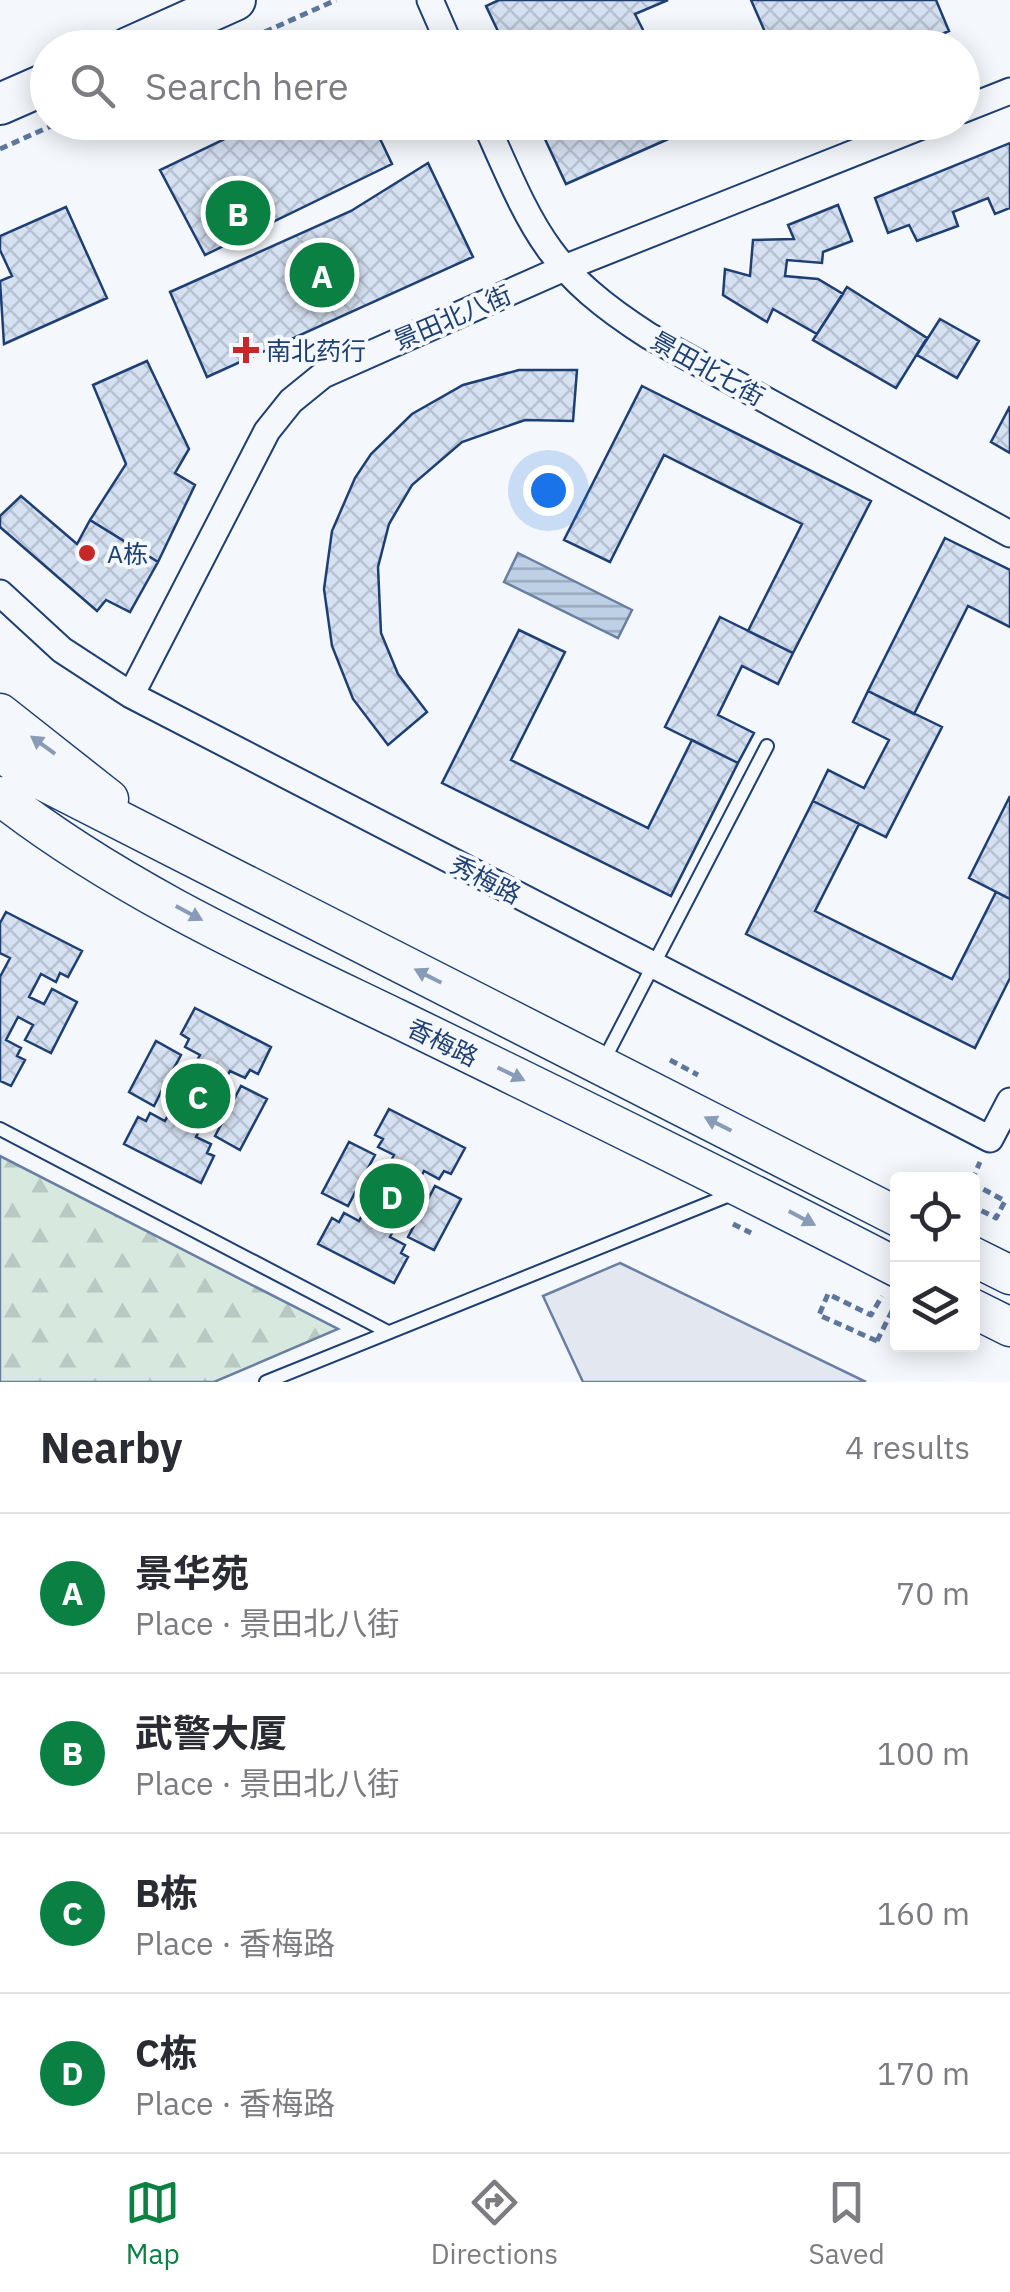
<!DOCTYPE html>
<meta charset="utf-8">
<style>
body{margin:0;font-family:"IBM Plex Sans","Noto Sans SC",sans-serif;background:#f2f2f3;color:#2b2b33}
.controls{position:absolute;right:30px;bottom:30px;display:grid;overflow:hidden;border-radius:10px;box-shadow:0 5px 25px #0003}
.controls button{width:90px;height:90px;display:grid;place-items:center;padding:0;border:0;border-bottom:2px solid #e1e1e2;background:#fff;color:#2b2b33;font:50px sans-serif}
.you{position:absolute;left:548px;top:490px;width:35px;height:35px;margin:-25px;border:8px solid #fff;border-radius:50%;background:#1a73e8;box-shadow:0 0 0 15px #1a73e833}
.badge{display:grid;place-items:center;width:65px;height:65px;border-radius:50%;background:#0b8043;color:#fff;font-size:32px;font-weight:700}
.pin{position:absolute;translate:-50% -50%;border:5px solid #fff;box-shadow:0 2px 10px #0006}
.list{margin:0;padding:0;list-style:none}
h2{display:flex;justify-content:space-between;align-items:center;height:130px;margin:0;padding:0 40px;font-size:42px}
h2 small{font-size:32px;font-weight:400;color:#7c7c81}
.list li{display:grid;grid-template-columns:65px 1fr auto;gap:30px;align-items:center;box-sizing:border-box;height:160px;padding:0 40px;border-top:2px solid #e1e1e2}
.list b{display:block;font-size:38px;white-space:nowrap}
.list p{margin:0;font-size:32px;white-space:nowrap;color:#7c7c81}
.list em{font-size:32px;font-style:normal;color:#7c7c81}
.icon{flex:none;width:55px;height:55px;fill:none;stroke:currentColor;stroke-width:2;stroke-linecap:round;stroke-linejoin:round}
.map{position:relative;flex:none;width:1010px;height:1382px;overflow:hidden}
.search{position:absolute;background:#fff;box-shadow:0 5px 25px #0003;left:30px;right:30px;top:30px;height:110px;display:flex;align-items:center;gap:25px;box-sizing:border-box;padding:0 35px;border-radius:55px;color:#7c7c81;font-size:38px}
.sheet{height:770px;background:#fff}
nav{display:flex;justify-content:space-around;align-items:center;box-sizing:border-box;height:140px;border-top:2px solid #e1e1e2;background:#fff;font-size:28px;color:#7c7c81}
nav a{display:grid;justify-items:center;gap:5px}
nav .on{color:#0b8043}
.map>svg:first-child{display:block}
</style>
<div class="map">
<svg width="1010" height="1382" viewBox="0 0 1010 1382">
<defs>
<pattern id="forest-firs" width="22" height="20" patternUnits="userSpaceOnUse" patternTransform="scale(2.5)"><rect width="22" height="20" fill="#d7e8df"/><path d="M5 1l3.5 6h-7zM16 11l3.5 6h-7z" fill="#b8c8c3"/></pattern>
<pattern id="water-rules" width="6" height="5" patternUnits="userSpaceOnUse" patternTransform="scale(2.5)"><rect width="6" height="5" fill="#bed0e5"/><path d="M0 2.5h6" fill="none" stroke="#9aaabe"/></pattern>
<pattern id="building-cross-hatch" width="8" height="8" patternUnits="userSpaceOnUse" patternTransform="scale(2.5)"><rect width="8" height="8" fill="#d5e0f0"/><path d="M0 0l8 8M0 8l8-8" fill="none" stroke="#b6c1d1"/></pattern>
</defs>
<rect width="100%" height="100%" fill="#f4f7fb"/>
<path fill="url(#forest-firs)" stroke="#687fa3" stroke-width="2.5" d="M0 1157V1156L338 1329 214 1382H0Z"/>
<path fill="#e3e8f0" stroke="#687fa3" stroke-width="2.5" d="M620 1263 866 1382H583L543 1296Z"/>
<path fill="url(#water-rules)" stroke="#687fa3" stroke-width="2.5" d="M518 553 632 610 618 638 504 582Z"/>
<path fill="url(#building-cross-hatch)" stroke="#1d3f73" stroke-width="2.5" d="M499 0H668L635 14 652 48H506L486 6Z
M751 0H936L949 31 909 48H772Z
M260 122H372L392 164 205 255 160 170Z
M537 122H707L566 184Z
M1010 143V208L995 214 988 198 953 212 958 226 917 241 909 225 888 233 875 198Z
M428 163 473 257 207 377 170 292 351 211Z
M838 205 852 241 823 252 822 263 787 260 785 276 818 279 843 294 817 334 773 309 767 322 723 295 725 269 750 276 753 240 794 239 788 225Z
M66 207 107 298 4 344 0 281 12 276 0 250V236Z
M847 287 927 338 896 388 813 340Z
M940 319 979 341 957 378 917 355Z
M147 361 189 449 175 473 195 485 158 562 90 520 126 464 93 385Z
M519 370H577L573 421 525 420 462 442 412 485 389 524 378 567 381 633 398 674 427 712 388 745 353 699 332 646 324 589 332 531 355 478 371 454 412 414 463 385Z
M642 386 871 501 793 653 748 631 802 524 664 455 610 562 564 540Z
M1010 406V453L991 442Z
M21 496 77 544 90 520 158 562 130 612 106 600 97 611 0 527V516Z
M945 538 1010 570V627L968 606 914 714 868 691Z
M720 617 793 653 778 684 742 666 718 715 754 733 738 763 665 727Z
M519 630 565 652 511 760 648 828 692 740 738 763 671 896 442 783Z
M868 691 942 727 886 837 813 801 828 770 864 788 889 740 853 722Z
M1010 796V899L969 878Z
M813 801 859 824 815 911 952 979 996 892 1010 899V978L975 1048 746 934Z
M6 912 82 951 68 977 60 973 56 982 41 974 29 997 44 1004 52 989 77 1002 51 1053 25 1040 33 1025 18 1017 6 1040 21 1048 17 1056 25 1060 11 1086 0 1081V977L10 958 0 953V923Z
M195 1008 271 1047 258 1074 250 1070 245 1078 230 1071 218 1093 233 1101 241 1086 267 1099 240 1150 215 1136 223 1121 208 1114 196 1137 211 1144 207 1153 214 1156 201 1183 124 1144 138 1117 146 1121 150 1113 165 1121 177 1098 162 1090 154 1106 129 1092 156 1041 181 1055 173 1070 188 1077 200 1055 185 1047 189 1039 181 1034Z
M389 1109 465 1148 451 1174 444 1171 439 1179 424 1171 412 1194 427 1201 435 1186 461 1199 434 1250 408 1237 416 1222 402 1214 390 1237 405 1245 401 1253 408 1257 394 1283 318 1244 332 1218 339 1222 344 1213 359 1221 371 1199 356 1191 348 1206 322 1193 349 1142 375 1155 367 1170 382 1178 394 1155 378 1147 383 1139 375 1135Z"/>
<g fill="none" stroke-linecap="round" stroke-linejoin="round">
<defs>
<path id="lane" d="M603 1062 767 746
M0 1129 388 1332
M266 1382 732 1194"/>
<path id="street" d="M430 0 451 48
M962 110 1010 91
M485 122C533 230 546 270 649 336L1010 534
M0 593 62 650 131 695 990 1139 1010 1101
M131 695 267 431 291 401 323 375 562 269 932 122"/>
<path id="secondary" d="M0 713 109 799
M0 751 31 775 898 1217
M0 796C119 889 261 953 396 1018 564 1100 732 1182 898 1268
M972 1256 1010 1275
M972 1308 1010 1327"/>
<path id="primary" d="M128 48 235 0
M0 104 48 83"/>
</defs>
<use href="#lane" stroke="#1d3f73" stroke-width="16"/>
<use href="#street" stroke="#1d3f73" stroke-width="29"/>
<use href="#secondary" stroke="#1d3f73" stroke-width="41"/>
<use href="#primary" stroke="#1d3f73" stroke-width="44"/>
<path stroke="#5e769c" stroke-width="5" stroke-dasharray="8 5" stroke-linecap="butt" d="M229 48 336 0
M0 149 60 122
M670 1060 698 1075
M972 1180 980 1162
M972 1183 1005 1201 996 1218 972 1206
M733 1224 751 1233
M877 1341 819 1315 828 1294 871 1315 882 1296"/>
<use href="#lane" stroke="#f4f7fb" stroke-width="12"/>
<use href="#street" stroke="#f4f7fb" stroke-width="25"/>
<use href="#secondary" stroke="#f4f7fb" stroke-width="38"/>
<use href="#primary" stroke="#f4f7fb" stroke-width="40"/>
<path stroke="#5e769c" stroke-width="5" stroke-dasharray="8 5" stroke-linecap="butt" d="M877 1341 898 1299"/>
</g>
<defs><path id="oneway-solid" d="M-6-.8H1V-3.2L6.5 0L1 3.2V.8H-6Z" transform="scale(2.5)"/></defs>
<g fill="#889bb7">
<use href="#oneway-solid" transform="translate(43 745) rotate(-144)"/>
<use href="#oneway-solid" transform="translate(189 913) rotate(28)"/>
<use href="#oneway-solid" transform="translate(428 976) rotate(-153)"/>
<use href="#oneway-solid" transform="translate(511 1074) rotate(26)"/>
<use href="#oneway-solid" transform="translate(718 1124) rotate(-153)"/>
<use href="#oneway-solid" transform="translate(802 1218) rotate(28)"/>
</g>
<g fill="#c62828" stroke="#f4f7fb" stroke-width="4">
<path d="M241 335h10v10h10v10h-10v10h-10v-10h-10v-10h10z"/>
<circle cx="87" cy="553" r="10"/>
</g>
<g text-anchor="middle" dominant-baseline="central" stroke-width="8" stroke-linejoin="round" paint-order="stroke">
<g font-size="25" fill="#1d3f73" stroke="#f4f7fb">
<text transform="translate(452 317) rotate(-23)">景田北八街</text>
<text transform="translate(708 368) rotate(29)">景田北七街</text>
<text transform="translate(486 879) rotate(27)">秀梅路</text>
<text transform="translate(443 1042) rotate(26)">香梅路</text>
</g>
<g font-size="25" fill="#1d3f73" stroke="#f4f7fb" text-anchor="start">
<text x="266" y="350">南北药行</text>
<text x="107" y="553">A栋</text>
</g>
</g>
</svg>
<div class="controls">
<button><svg class="icon" aria-label="locate" viewBox="0 0 24 24"><circle cx="12" cy="12" r="6"/><path d="M12 2v4M12 18v4M2 12h4M18 12h4"/></svg></button>
<button><svg class="icon" aria-label="layers" viewBox="0 0 24 24"><path d="M12 4l9 5-9 5-9-5zM3 14l9 5 9-5"/></svg></button>
</div>
<div class="you"></div>
<div class="pin badge" style="left:322px;top:275px">A</div>
<div class="pin badge" style="left:238px;top:213px">B</div>
<div class="pin badge" style="left:198px;top:1096px">C</div>
<div class="pin badge" style="left:392px;top:1196px">D</div>
<div class="search"><svg class="icon" aria-label="search" viewBox="0 0 24 24"><circle cx="10" cy="10" r="6"/><path d="M15 15l6 6"/></svg>Search here</div>
</div>
<section class="sheet">
<h2>Nearby<small>4 results</small></h2>
<ul class="list">
<li><span class="badge">A</span><div><b>景华苑</b><p>Place · 景田北八街</p></div><em>70 m</em></li>
<li><span class="badge">B</span><div><b>武警大厦</b><p>Place · 景田北八街</p></div><em>100 m</em></li>
<li><span class="badge">C</span><div><b>B栋</b><p>Place · 香梅路</p></div><em>160 m</em></li>
<li><span class="badge">D</span><div><b>C栋</b><p>Place · 香梅路</p></div><em>170 m</em></li>
</ul>
</section>
<nav>
<a class="on"><svg class="icon" aria-label="map" viewBox="0 0 24 24"><path d="M3 6l6-2 6 2 6-2v14l-6 2-6-2-6 2zM9 4v14M15 6v14"/></svg>Map</a>
<a><svg class="icon" aria-label="directions" viewBox="0 0 24 24"><path d="M12 3l9 9-9 9-9-9zM9 14v-3h6M13 9l2 2-2 2"/></svg>Directions</a>
<a><svg class="icon" aria-label="saved" viewBox="0 0 24 24"><path d="M7 4h10v16l-5-4-5 4z"/></svg>Saved</a>
</nav>
